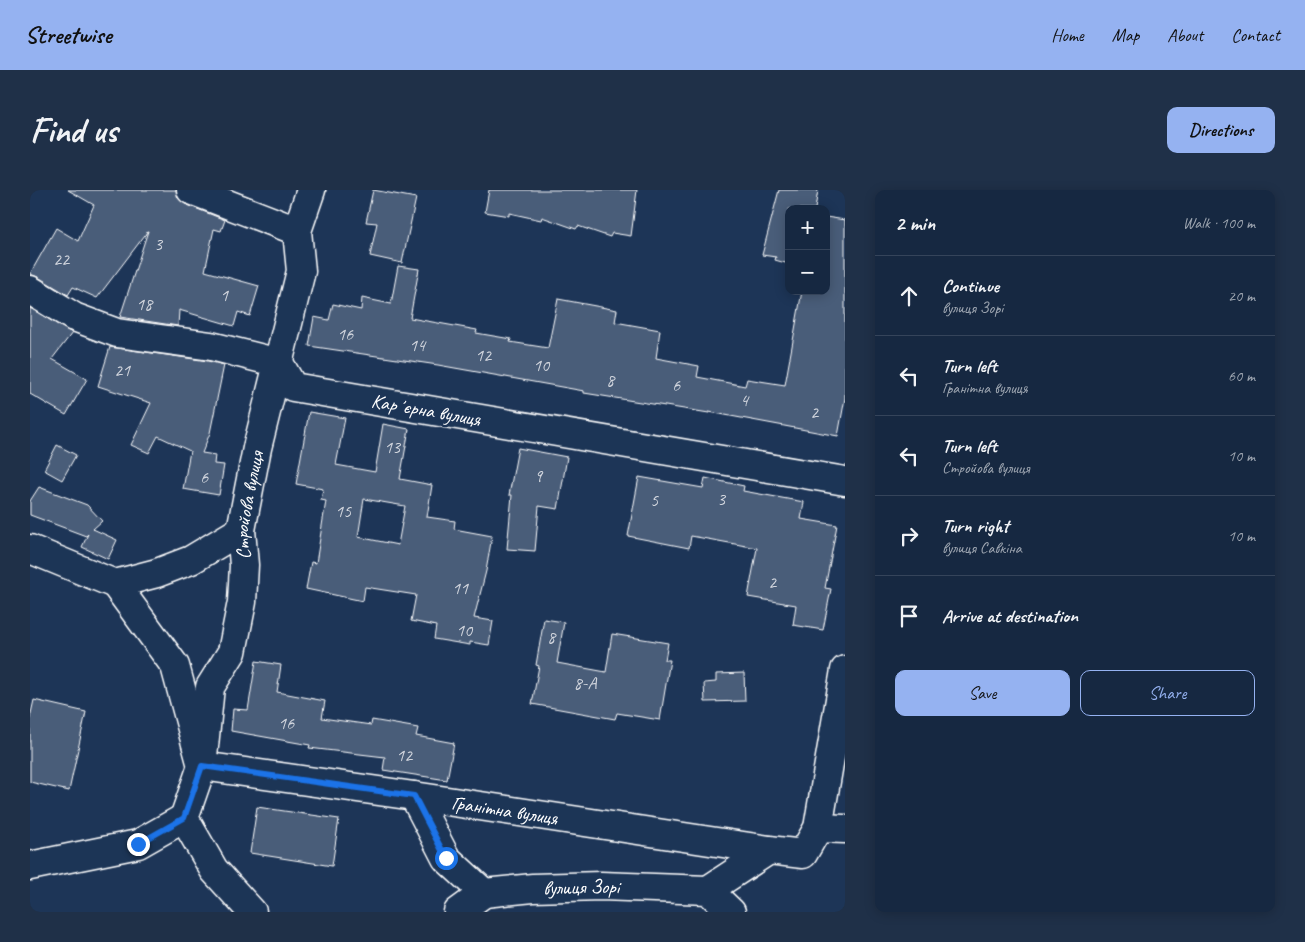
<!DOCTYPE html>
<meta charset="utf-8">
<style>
body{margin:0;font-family:Caveat,sans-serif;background:#1f3048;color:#f1f3f6}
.controls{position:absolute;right:15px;top:15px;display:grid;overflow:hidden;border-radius:10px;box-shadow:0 2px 12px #0003}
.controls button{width:45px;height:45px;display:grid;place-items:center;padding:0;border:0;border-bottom:1px solid #35445a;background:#162841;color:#f1f3f6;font:25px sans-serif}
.stop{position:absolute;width:15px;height:15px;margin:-11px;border:4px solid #1a73e8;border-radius:50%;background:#fff}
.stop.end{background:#1a73e8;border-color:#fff;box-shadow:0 1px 5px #0008}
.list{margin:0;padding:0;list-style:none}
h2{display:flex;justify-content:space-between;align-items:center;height:65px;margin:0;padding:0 20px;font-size:21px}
h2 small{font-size:16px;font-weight:400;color:#9ea6b1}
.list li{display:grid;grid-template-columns:32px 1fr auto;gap:15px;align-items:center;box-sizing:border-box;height:80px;padding:0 20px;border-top:1px solid #35445a}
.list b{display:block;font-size:19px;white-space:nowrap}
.list p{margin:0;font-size:16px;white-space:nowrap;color:#9ea6b1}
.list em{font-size:16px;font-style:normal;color:#9ea6b1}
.actions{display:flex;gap:10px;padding:15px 20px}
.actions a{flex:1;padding:11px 0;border:1px solid #95b2f1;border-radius:10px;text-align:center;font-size:18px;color:#95b2f1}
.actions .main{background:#95b2f1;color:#111}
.icon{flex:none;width:28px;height:28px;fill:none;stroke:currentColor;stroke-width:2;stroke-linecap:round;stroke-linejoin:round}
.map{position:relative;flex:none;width:815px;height:722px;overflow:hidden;border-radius:10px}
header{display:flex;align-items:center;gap:30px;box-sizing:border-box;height:70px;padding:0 25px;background:#95b2f1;color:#111}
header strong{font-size:24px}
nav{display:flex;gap:28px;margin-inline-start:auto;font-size:18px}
.intro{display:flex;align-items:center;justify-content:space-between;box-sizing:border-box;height:120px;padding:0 30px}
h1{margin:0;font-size:35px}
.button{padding:12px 22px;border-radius:10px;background:#95b2f1;color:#111;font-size:18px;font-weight:700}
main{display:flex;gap:30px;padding:0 30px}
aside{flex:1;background:#162841;border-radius:10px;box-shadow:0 2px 12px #0003}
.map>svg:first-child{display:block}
</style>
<header>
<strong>Streetwise</strong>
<nav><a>Home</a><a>Map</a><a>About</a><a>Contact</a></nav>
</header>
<div class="intro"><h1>Find us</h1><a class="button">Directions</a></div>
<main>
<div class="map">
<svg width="815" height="722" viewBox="0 0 815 722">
<rect width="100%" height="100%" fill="#1d3557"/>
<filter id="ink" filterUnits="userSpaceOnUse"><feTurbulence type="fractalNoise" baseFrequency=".02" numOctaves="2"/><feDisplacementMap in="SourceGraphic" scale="10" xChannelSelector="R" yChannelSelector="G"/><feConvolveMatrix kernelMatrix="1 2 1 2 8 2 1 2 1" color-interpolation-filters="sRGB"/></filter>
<g filter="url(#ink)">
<path fill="#4a5d79" stroke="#fff" fill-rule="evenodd" d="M38 0H146L149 9 155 14 195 30 191 41 184 39 175 81 229 96 220 126 208 122 204 136 149 120 148 136 90 127 118 41 67 108 43 97 38 105 8 87 0 84 26 38 48 51 64 15Z
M343 0 386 8 372 73 340 66 347 33 336 32Z
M459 0H607L601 46 582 43 580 47 548 36 546 39 512 27 511 30 479 23V26L455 22Z
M749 0H788L785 19H759V74L745 70 746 67 732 65Z
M796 27 815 30V208L808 246 679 222V223L554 203V201L408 175 279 156 284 127 299 130 303 114 331 120 332 108 361 114 368 76 389 79 380 128 447 140 446 143 481 149 480 152 518 158 528 109 587 120 585 132 630 140 626 168 669 176 667 187 715 196 717 189 755 195 772 101H796Z
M0 118 42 143 22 169 57 189 36 225 0 204Z
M80 157 178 171 194 175 180 243 172 263 185 265 184 274 194 275 189 305 153 299 160 261 128 246 119 263 101 255 121 213 68 196Z
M279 222 315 228 306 275 345 282 353 234 379 239 370 289 402 295 397 327 425 331 424 339 462 346 456 381 444 428 463 431 459 455 440 452V455L404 449 406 436 381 431 386 405 335 397 333 411 276 399 281 372 286 373 296 311 291 310 293 299 266 294ZM334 309 375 316 368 355 328 347Z
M27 255 46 265 32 290 14 280Z
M488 258 537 267 528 319 509 316 505 361 477 359 482 305H479Z
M609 287 673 298 675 288 714 296 713 301 774 312 771 329 807 335 795 398 801 399 793 440 763 435 766 415 718 407 727 358 661 346 659 358 598 346Z
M9 297 57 315 72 331 63 339 87 350 78 369 52 357 58 344 56 346 0 325V311Z
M514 429 534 432 527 473 576 482 582 444 638 453 635 470H640L630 530 587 523 585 529 502 514 509 476 506 475Z
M226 471 251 475 247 502 295 511 292 528 341 535 342 530 388 538 386 546 424 553 417 590 353 580 355 567 279 558 280 555 201 541 203 519 218 520Z
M714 483 715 511 675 512 674 493 686 492V484Z
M4 510 56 522 39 601 0 592V528Z
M227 617 309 629 302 676 220 663Z"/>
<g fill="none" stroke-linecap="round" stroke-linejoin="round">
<defs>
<g id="minor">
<path d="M161 0 267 41"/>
<path d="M0 100 44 127 87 143 181 156 249 173 263 197 815 291"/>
<path d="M0 359 85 394 127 383 161 370 211 340"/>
<path id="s1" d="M85 394 145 476 172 576 384 606 739 660 773 664 788 638 815 480"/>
<path id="s2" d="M384 606 416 668 454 703 503 698 571 696 678 700 701 722"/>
<path id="s3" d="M154 628 172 576 180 497 202 462 212 412 214 375 211 340 227 258 271 81 267 41 281 0"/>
<path d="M154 628 184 680 222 722"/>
<path d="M788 638 815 639"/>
<path d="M0 676 108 654 154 628"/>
<path d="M678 700 739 660"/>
<path d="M428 722 454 703"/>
</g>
</defs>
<use href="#minor" stroke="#fff" stroke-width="31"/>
<use href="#minor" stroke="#1d3557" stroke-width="28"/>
</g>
</g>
<g fill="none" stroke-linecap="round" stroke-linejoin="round" filter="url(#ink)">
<path stroke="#1a73e8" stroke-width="6" d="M108 654 154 628 172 576 384 606 416 668"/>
</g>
<g text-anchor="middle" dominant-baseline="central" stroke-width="5" stroke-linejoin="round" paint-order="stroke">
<g font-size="18" fill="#d2d6de">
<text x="128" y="54">3</text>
<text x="31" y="69">22</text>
<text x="194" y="105">1</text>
<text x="114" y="114">18</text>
<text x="315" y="144">16</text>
<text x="387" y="155">14</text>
<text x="453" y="165">12</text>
<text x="511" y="175">10</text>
<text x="92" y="180">21</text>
<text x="580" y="190">8</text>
<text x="646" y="195">6</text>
<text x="714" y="210">4</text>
<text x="784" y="222">2</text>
<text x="362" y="257">13</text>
<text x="508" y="286">9</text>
<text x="174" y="287">6</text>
<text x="691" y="309">3</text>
<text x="624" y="310">5</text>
<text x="313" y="321">15</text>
<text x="742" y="392">2</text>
<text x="430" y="398">11</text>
<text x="434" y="440">10</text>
<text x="521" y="447">8</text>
<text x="555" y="493">8-А</text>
<text x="256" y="533">16</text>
<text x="374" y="565">12</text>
</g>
<g font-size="20" fill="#fff" stroke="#1d3557">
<text transform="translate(396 220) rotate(10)">Карʼєрна вулиця</text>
<text stroke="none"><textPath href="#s3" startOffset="324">Стройова вулиця</textPath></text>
<text stroke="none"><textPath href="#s1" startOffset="511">Гранітна вулиця</textPath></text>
<text stroke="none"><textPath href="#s2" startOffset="219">вулиця Зорі</textPath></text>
</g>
</g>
</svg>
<div class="controls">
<button>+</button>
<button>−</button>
</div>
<div class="stop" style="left:416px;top:668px"></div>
<div class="stop end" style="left:108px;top:654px"></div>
</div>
<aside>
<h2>2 min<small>Walk · 100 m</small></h2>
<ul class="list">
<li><svg class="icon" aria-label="ahead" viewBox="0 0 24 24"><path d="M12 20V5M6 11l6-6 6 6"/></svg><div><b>Continue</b><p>вулиця Зорі</p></div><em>20 m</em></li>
<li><svg class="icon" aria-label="left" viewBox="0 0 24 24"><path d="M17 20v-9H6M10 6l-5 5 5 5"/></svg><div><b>Turn left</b><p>Гранітна вулиця</p></div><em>60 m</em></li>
<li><svg class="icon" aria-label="left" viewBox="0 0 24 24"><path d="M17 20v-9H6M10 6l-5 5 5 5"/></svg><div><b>Turn left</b><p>Стройова вулиця</p></div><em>10 m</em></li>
<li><svg class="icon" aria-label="right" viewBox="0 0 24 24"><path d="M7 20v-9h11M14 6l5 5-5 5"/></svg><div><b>Turn right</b><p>вулиця Савкіна</p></div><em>10 m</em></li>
<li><svg class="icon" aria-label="arrive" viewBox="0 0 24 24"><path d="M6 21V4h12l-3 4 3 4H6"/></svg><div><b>Arrive at destination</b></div></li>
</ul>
<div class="actions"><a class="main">Save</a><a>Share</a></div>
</aside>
</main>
